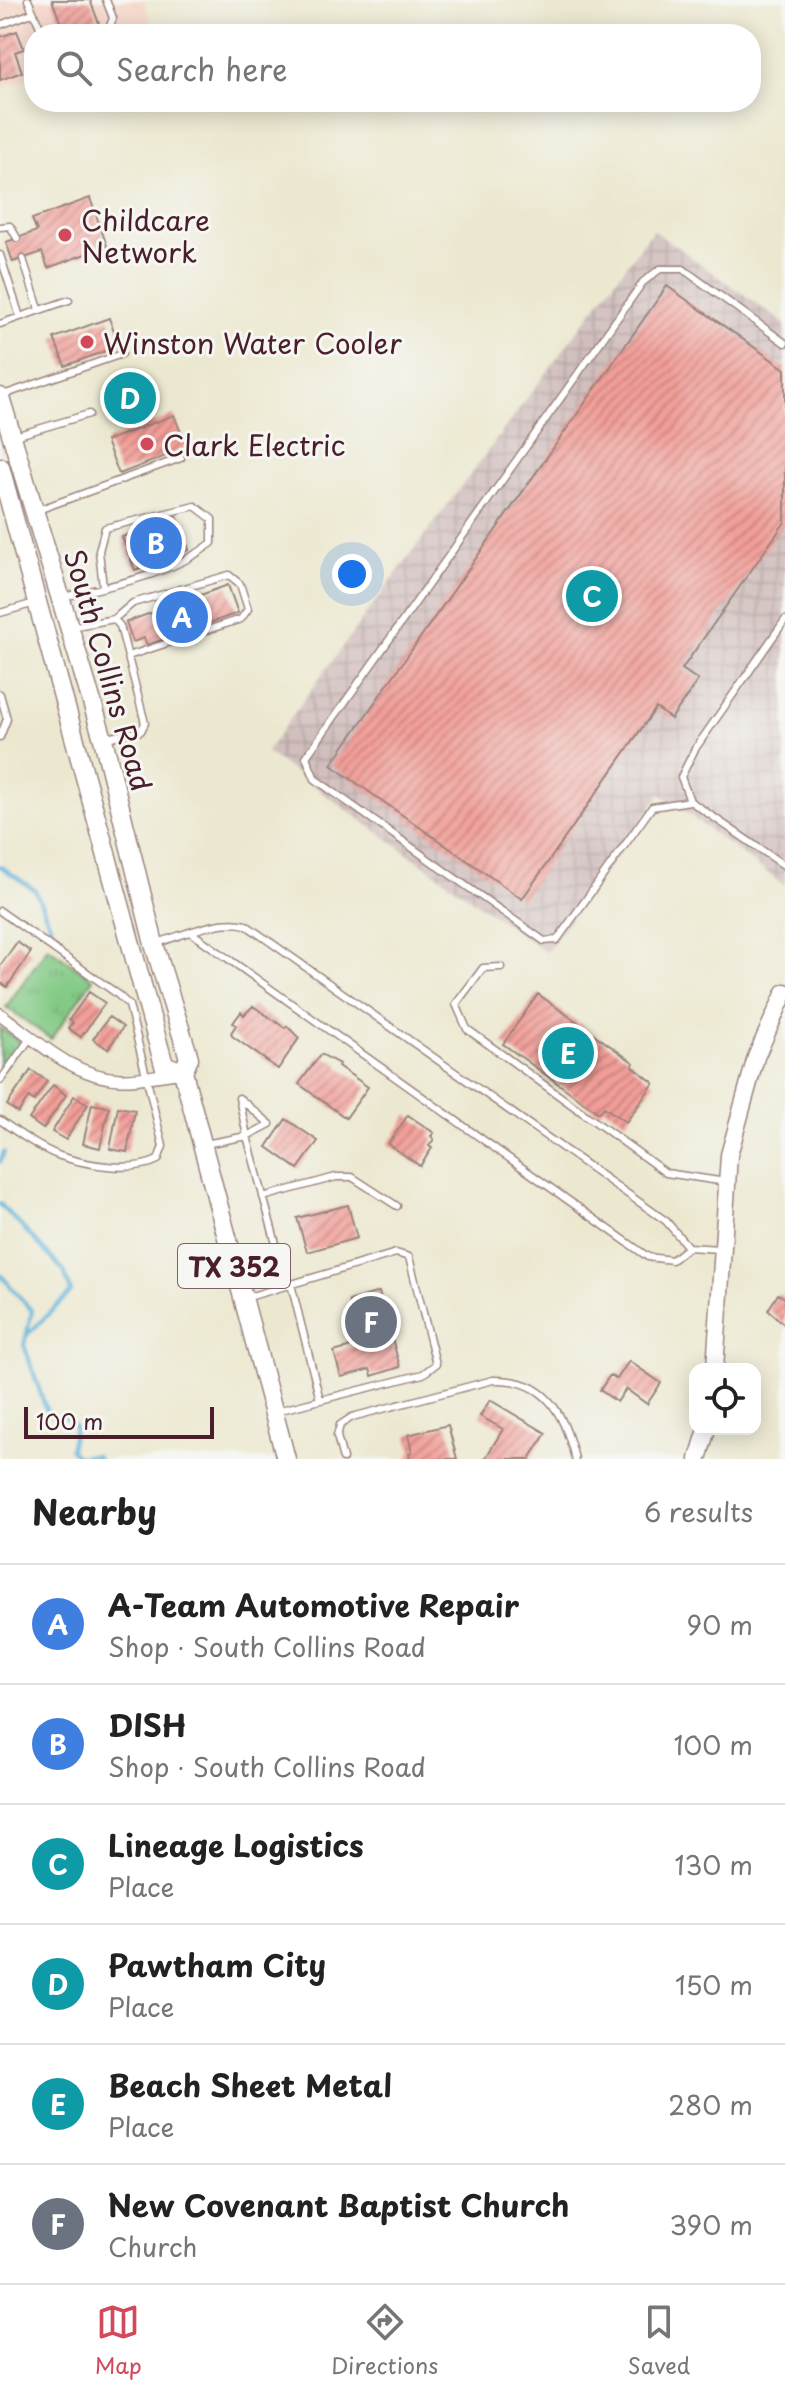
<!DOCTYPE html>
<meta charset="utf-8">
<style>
body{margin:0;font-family:"Playpen Sans",sans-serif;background:#f6f6f6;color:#222}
.controls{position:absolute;right:24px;bottom:24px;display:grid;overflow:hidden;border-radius:16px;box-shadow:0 4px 20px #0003}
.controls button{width:72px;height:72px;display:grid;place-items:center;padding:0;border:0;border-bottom:2px solid #e0e0e0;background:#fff;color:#222;font:40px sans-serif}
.scale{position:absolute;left:24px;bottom:20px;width:190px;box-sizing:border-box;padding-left:8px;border:4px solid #4a1f2b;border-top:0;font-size:22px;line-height:28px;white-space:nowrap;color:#4a1f2b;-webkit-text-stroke:6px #f6f6f2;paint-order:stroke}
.you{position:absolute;left:352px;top:574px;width:28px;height:28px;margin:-20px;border:6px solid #fff;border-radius:50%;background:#1a73e8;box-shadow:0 0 0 12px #1a73e833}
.badge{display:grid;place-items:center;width:52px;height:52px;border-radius:50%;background:#d1495b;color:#fff;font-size:26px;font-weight:700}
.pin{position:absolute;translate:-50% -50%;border:4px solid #fff;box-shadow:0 2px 8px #0006}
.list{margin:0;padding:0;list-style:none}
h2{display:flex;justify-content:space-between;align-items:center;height:104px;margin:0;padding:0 32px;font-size:34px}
h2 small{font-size:26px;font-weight:400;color:#767676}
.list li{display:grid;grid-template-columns:52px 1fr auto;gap:24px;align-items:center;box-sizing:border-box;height:120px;padding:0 32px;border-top:2px solid #e0e0e0}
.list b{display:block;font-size:30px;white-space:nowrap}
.list p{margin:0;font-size:26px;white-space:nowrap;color:#767676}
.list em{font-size:26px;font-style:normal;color:#767676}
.icon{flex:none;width:44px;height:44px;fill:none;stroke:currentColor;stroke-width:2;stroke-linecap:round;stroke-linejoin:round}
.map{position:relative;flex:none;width:785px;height:1459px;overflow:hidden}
.search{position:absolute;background:#fff;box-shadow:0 4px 20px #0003;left:24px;right:24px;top:24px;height:88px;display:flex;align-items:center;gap:20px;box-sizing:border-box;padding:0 28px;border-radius:32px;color:#767676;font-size:30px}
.sheet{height:824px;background:#fff}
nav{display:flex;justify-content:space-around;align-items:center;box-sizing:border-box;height:112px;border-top:2px solid #e0e0e0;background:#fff;font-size:22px;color:#767676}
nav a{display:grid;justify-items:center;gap:4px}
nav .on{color:#d1495b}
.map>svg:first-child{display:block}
</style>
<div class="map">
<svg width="785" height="1459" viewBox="0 0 785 1459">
<defs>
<pattern id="industrial-grid" width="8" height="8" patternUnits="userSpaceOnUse" patternTransform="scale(2)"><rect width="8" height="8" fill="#d1bfbe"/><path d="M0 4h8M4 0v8" fill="none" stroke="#b5a4a3"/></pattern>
<pattern id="grass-tufts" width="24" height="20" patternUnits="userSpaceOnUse" patternTransform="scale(2)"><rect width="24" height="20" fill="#83ca86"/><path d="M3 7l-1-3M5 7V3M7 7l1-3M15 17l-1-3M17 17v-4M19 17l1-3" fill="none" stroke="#73ad74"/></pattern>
<pattern id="building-hatch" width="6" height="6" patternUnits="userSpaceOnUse" patternTransform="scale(2)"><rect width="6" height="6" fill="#f29e98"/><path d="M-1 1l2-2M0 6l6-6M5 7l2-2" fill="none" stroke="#c6807c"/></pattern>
</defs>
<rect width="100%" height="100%" fill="#f6f6f2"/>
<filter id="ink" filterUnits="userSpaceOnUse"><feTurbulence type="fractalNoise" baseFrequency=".0125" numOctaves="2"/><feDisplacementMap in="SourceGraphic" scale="16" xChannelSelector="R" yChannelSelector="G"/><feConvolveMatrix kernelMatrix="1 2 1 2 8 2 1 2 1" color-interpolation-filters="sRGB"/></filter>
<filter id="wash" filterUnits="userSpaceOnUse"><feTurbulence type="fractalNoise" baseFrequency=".006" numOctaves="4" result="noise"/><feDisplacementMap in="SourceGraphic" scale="32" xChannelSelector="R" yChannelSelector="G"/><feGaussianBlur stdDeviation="1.8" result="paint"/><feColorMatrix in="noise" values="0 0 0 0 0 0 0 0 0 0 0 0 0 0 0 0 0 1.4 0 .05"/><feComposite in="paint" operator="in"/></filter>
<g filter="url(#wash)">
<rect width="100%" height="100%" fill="#ece8d0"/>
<path fill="#f6d2c4" d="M0 0H143L153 30 142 34H34V76L0 89Z"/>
<path fill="url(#industrial-grid)" d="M653 230 785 324V886L661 794 546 952 266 752 381 594Z"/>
<path fill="url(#grass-tufts)" stroke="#667458" stroke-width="2" d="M48 947 93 979 51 1039 6 1007Z
M0 1028 21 1043 0 1073Z"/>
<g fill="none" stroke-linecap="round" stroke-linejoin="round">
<path stroke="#5db2d9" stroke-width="4" d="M0 866 35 890 52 929
M0 1162 4 1152
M0 1204 64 1271 71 1292 26 1336
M0 1274 32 1311 24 1345 47 1412 55 1418 66 1416 75 1427 70 1449 77 1457 95 1455 98 1459"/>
</g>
<g id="blocks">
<path fill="url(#building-hatch)" d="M52 0H90L101 29 87 34H65Z
M17 31 24 49 15 52 22 72 0 80V37Z
M90 198 107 246 48 268 42 252 13 262 6 242 37 231 32 219Z
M667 286 785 369V522L682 669 698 680 671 719 656 708 522 899 331 765Z
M109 318 119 346 65 366 54 338Z
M146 380 153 402 113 416 106 393Z
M174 415 187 448 119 474 106 441Z
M177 516 189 550 135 570 122 537Z
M228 585 238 613 147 645 144 638 133 642 126 622Z
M17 942 31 952 7 987 0 982V966Z
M89 992 105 1003 81 1037 68 1028 73 1023 69 1020Z
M538 994 634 1063 632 1066 654 1083 626 1122 604 1107 599 1113 503 1044Z
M253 1006 285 1028 287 1026 299 1038 278 1069 232 1036 231 1033 236 1025 233 1023 241 1012 244 1015Z
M109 1017 123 1027 108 1049 93 1039Z
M321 1054 339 1064 338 1066 368 1087 346 1118 299 1084Z
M31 1070 47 1081 34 1101 29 1097 18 1113 7 1105Z
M53 1085 66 1095 43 1129 29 1119Z
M74 1096 88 1104 66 1140 52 1132Z
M92 1104 109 1107 100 1148 83 1144Z
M118 1107 135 1110 127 1152 110 1149Z
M408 1115 434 1133 431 1136 434 1139 429 1146 432 1148 420 1166 388 1144Z
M286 1119 318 1141 298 1169 267 1147Z
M348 1205 357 1238 307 1252 297 1218Z
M379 1292 400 1367 372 1376 370 1369 341 1377 334 1352 361 1344 349 1301Z
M778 1294 785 1298V1325L768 1310Z
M629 1361 661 1383 647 1404 626 1389 617 1402 600 1390 610 1375 617 1379Z
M490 1400 546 1433 530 1459H485L503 1429 480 1416Z
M448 1425 457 1459H410L409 1453 412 1452 408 1435Z"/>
</g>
</g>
<g filter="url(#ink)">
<use href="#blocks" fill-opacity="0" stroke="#9b847e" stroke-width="2"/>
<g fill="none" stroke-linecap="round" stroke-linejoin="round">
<defs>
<path id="lane" d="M28 0 43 34
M106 0 113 18 107 34
M0 25 32 13
M0 227 10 226 17 238
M0 255 20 317
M23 259 39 309
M0 324 69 300
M785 343 683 269H660L643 282 306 757 315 779 544 941 557 940 652 807 690 801 785 866
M3 395 122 354
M15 436 89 414
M38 510 181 458
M64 597C116 584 169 576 212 543V519L195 506 105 528 99 551 103 587
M0 613 35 603
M114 619 133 603 229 575 240 584 248 609 241 619 128 656
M71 627 114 619 120 626 145 723 141 731 106 738
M0 694 7 719 0 737
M690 801 681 777 695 749 785 620
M0 911 116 993 129 1005 163 1146 158 1160C132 1173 87 1165 60 1156 39 1148 18 1133 0 1120
M192 933 648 1257 672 1260 688 1247
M157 943C184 935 218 918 246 925L666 1221 688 1247 720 1249
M501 967 483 968 456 1004 467 1029 666 1173 726 1182
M0 1081 31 1037
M239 1098 270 1124 247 1136Z
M205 1144 247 1136 279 1255
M263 1197 336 1177H352L397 1206
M291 1284 320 1400
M245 1298 396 1253 409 1257 436 1364 423 1374 277 1411
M343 1459 337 1436 340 1425 352 1417 493 1380C546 1378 564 1413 575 1459"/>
<path id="street" d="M0 1014C36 1040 73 1077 120 1079 138 1080 158 1075 176 1073"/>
<path id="secondary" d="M715 1369 729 1155 756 1057 785 992
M698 1459 707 1429"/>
<path id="primary" d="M0 397 103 739 154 944 189 1058 183 1072 286 1459
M0 467 164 1065 183 1072"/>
</defs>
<use href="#lane" stroke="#9b847e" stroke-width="9"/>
<use href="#street" stroke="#9b847e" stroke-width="14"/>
<use href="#secondary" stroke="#9b847e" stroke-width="19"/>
<use href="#primary" stroke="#9b847e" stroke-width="21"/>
<use href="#lane" stroke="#fff" stroke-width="6"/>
<use href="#street" stroke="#fff" stroke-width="11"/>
<use href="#secondary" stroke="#fff" stroke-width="16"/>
<use href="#primary" stroke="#fff" stroke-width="18"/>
</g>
</g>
<g fill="#d1495b" stroke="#f6f6f2" stroke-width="3">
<circle cx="65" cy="235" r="8"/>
<circle cx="87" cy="342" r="8"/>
<circle cx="147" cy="444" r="8"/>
</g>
<g text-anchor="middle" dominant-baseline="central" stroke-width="6" stroke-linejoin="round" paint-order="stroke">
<rect fill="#f6f6f2" stroke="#7e6067" stroke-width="2" x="178" y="1244" width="112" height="44" rx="6"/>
<g font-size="26" font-weight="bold" fill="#4a1f2b">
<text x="234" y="1266">TX 352</text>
</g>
<g font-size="28" fill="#4a1f2b" stroke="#f6f6f2" text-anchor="start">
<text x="81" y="219">Childcare<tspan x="81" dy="32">Network</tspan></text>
<text x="103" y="342">Winston Water Cooler</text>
<text x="163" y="444">Clark Electric</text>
</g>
<g font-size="28" fill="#4a1f2b" stroke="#f6f6f2">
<text transform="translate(109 670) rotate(74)">South Collins Road</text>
</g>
</g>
</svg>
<div class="controls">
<button><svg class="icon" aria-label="locate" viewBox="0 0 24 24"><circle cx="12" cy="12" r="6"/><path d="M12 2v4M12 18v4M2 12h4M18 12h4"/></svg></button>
</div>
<div class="scale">100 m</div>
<div class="you"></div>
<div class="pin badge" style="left:182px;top:617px;background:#3f7fe0">A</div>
<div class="pin badge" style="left:156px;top:543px;background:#3f7fe0">B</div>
<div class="pin badge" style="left:592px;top:596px;background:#0f9aa8">C</div>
<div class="pin badge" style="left:130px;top:398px;background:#0f9aa8">D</div>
<div class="pin badge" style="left:568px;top:1053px;background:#0f9aa8">E</div>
<div class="pin badge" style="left:371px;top:1322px;background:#6b7280">F</div>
<div class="search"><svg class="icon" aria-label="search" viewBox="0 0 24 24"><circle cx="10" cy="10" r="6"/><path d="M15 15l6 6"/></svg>Search here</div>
</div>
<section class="sheet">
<h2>Nearby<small>6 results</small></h2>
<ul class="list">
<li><span class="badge" style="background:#3f7fe0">A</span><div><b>A-Team Automotive Repair</b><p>Shop · South Collins Road</p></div><em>90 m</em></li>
<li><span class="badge" style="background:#3f7fe0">B</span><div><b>DISH</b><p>Shop · South Collins Road</p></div><em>100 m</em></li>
<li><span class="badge" style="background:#0f9aa8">C</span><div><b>Lineage Logistics</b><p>Place</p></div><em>130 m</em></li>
<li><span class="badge" style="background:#0f9aa8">D</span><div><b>Pawtham City</b><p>Place</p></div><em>150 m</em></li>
<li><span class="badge" style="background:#0f9aa8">E</span><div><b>Beach Sheet Metal</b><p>Place</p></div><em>280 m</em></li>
<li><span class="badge" style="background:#6b7280">F</span><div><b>New Covenant Baptist Church</b><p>Church</p></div><em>390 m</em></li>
</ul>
</section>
<nav>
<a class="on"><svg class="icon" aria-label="map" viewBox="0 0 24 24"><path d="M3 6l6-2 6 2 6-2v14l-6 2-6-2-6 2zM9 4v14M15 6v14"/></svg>Map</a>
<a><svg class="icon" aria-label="directions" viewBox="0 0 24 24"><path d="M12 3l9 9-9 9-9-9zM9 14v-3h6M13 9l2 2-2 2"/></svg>Directions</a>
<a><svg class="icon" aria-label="saved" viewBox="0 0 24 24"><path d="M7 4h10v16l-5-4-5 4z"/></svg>Saved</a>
</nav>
